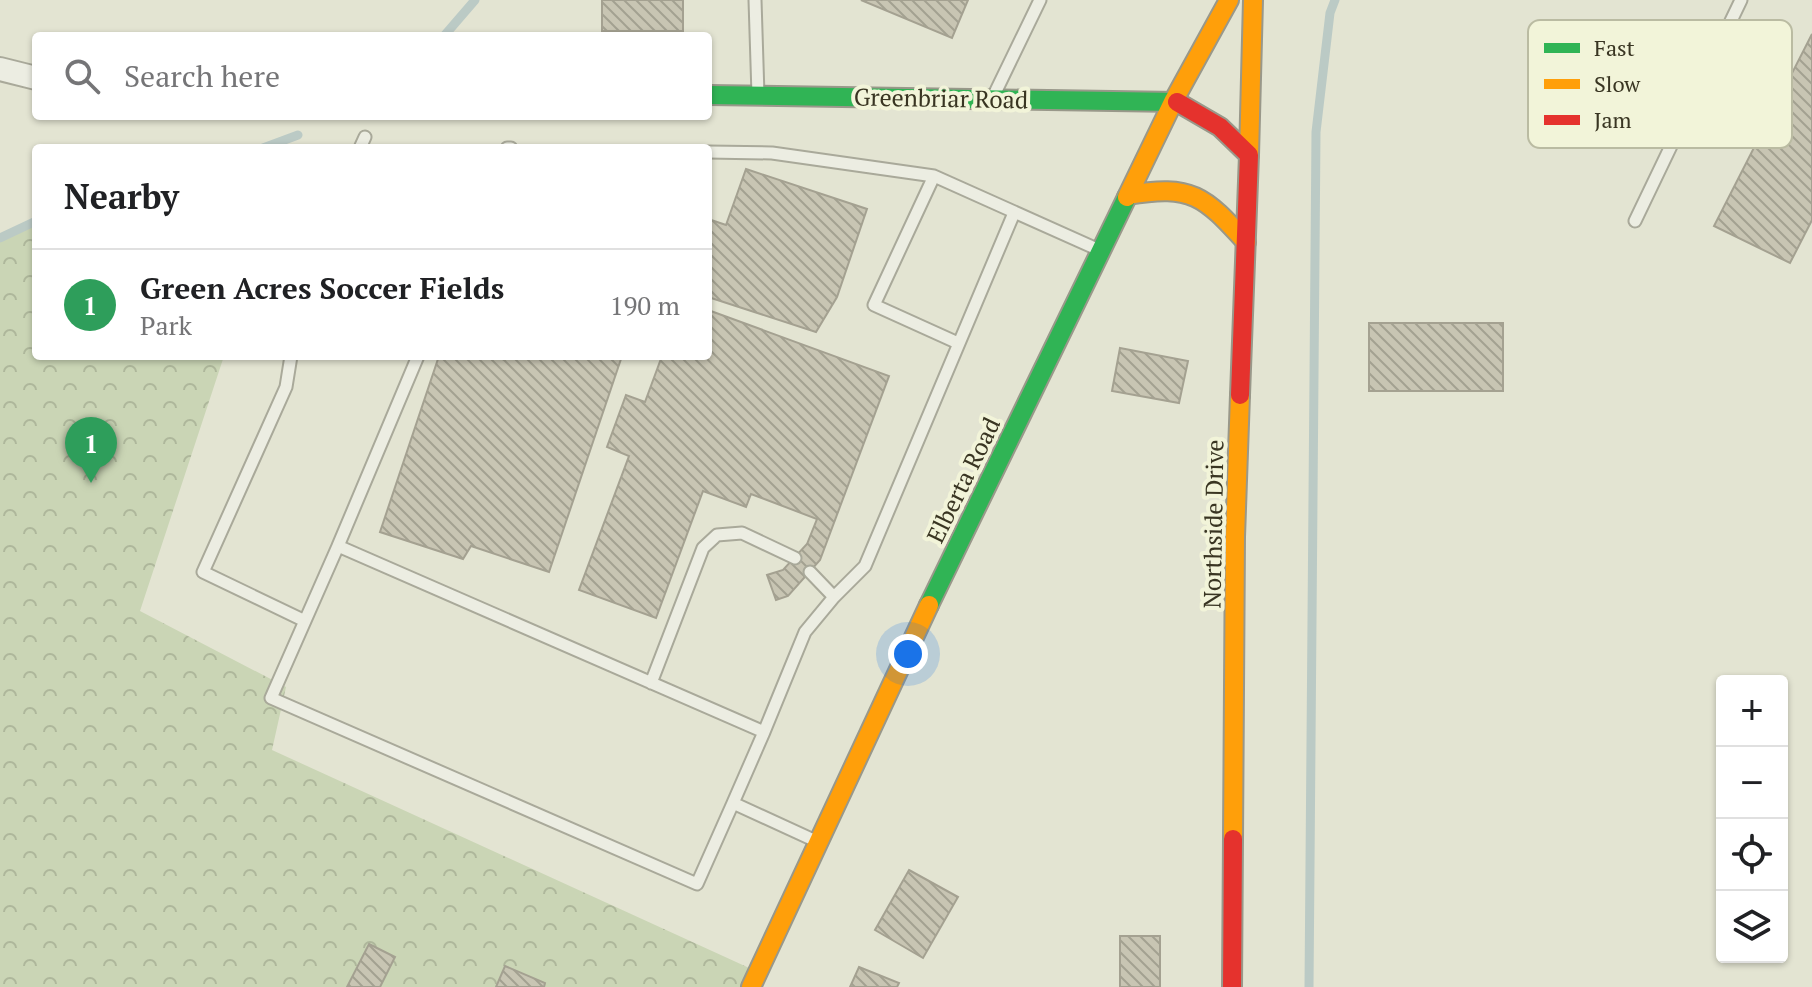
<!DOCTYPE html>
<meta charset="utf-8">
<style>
body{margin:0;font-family:"PT Serif",serif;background:#f2f2f2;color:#202124}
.controls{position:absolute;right:24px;bottom:24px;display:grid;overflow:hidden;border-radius:8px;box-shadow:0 2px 6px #0004}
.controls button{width:72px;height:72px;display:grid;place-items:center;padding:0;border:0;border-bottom:2px solid #e0e0e0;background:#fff;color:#202124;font:40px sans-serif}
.you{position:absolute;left:908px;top:654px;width:28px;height:28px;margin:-20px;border:6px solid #fff;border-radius:50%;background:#1a73e8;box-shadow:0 0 0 12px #1a73e833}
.badge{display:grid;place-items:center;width:52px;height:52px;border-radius:50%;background:#747260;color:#fff;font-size:26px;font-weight:700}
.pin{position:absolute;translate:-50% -66px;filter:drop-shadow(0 2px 4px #0008)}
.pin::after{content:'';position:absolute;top:42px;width:28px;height:24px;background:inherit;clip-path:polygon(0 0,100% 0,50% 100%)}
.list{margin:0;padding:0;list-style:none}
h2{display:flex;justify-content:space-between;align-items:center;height:104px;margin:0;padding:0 32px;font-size:34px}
h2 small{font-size:26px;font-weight:400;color:#757577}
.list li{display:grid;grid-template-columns:52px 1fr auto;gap:24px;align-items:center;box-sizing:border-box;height:112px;padding:0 32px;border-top:2px solid #e0e0e0}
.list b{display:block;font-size:30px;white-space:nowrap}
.list p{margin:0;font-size:26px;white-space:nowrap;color:#757577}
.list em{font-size:26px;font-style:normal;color:#757577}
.icon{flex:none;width:44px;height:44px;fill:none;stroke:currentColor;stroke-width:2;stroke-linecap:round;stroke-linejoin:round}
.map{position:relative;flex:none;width:1812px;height:987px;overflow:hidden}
.search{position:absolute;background:#fff;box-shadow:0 2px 6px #0004;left:32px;top:32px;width:680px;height:88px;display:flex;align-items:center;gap:20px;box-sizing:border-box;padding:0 28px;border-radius:8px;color:#757577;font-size:30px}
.panel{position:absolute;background:#fff;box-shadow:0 2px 6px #0004;left:32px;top:144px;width:680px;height:216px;border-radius:8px}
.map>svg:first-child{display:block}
</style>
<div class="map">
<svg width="1812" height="987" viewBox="0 0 1812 987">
<defs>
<pattern id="park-crowns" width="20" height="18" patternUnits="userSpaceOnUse" patternTransform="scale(2)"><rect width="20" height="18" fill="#cad5b5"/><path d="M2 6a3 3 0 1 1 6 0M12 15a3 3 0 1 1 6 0" fill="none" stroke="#aeb79b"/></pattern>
<pattern id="building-back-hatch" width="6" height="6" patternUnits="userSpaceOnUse" patternTransform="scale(2)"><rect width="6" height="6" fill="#c8c5b3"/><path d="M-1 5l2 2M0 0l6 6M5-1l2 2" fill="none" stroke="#a3a191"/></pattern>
</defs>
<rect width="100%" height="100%" fill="#e3e4d2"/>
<path fill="url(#park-crowns)" d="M36 221V356H224L140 611 286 687 272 750 758 972 751 987H0V236Z"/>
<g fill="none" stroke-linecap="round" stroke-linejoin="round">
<path stroke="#bbcac5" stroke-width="9" d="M444 36 475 0
M263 148 298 135
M0 238 36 221
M1309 987 1316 132 1330 13 1335 0"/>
</g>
<path fill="url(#building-back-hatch)" stroke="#a4a191" stroke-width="2" d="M602 0H683V31H602Z
M861 0H968L952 38Z
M1812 34V220L1790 263 1714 226Z
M746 169 867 209 837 297 816 332 708 297V219L726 225Z
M708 310 889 376 820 560 788 596 776 600 767 575 783 570 807 544 817 519 751 494 746 507 703 491 656 618 579 590 629 456 607 447 626 395 645 402 662 356H708Z
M1369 323H1503V391H1369Z
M1120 348 1188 361 1179 403 1112 391Z
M439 356H494L505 360 508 356H622L549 572 471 546 463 559 380 532Z
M909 870 958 897 923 958 875 930Z
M1120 936H1160V987H1120Z
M369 944 395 957 380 987H347Z
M505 966 545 983 544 987H496Z
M859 967 899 983 897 987H850Z"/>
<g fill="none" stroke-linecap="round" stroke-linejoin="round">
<defs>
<path id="lane" d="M755 0 758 95
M995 93 1040 0
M360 148 365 137
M507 148H511
M708 152 772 153 934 176 1097 249
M934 176 874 305 958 343
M1635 221 1741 0
M291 356 286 387 203 572 305 621
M338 546 418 356
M810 572 834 597
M651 683 703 548 717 535 742 533 795 558
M764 732 805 632 834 597 865 566 1014 213
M733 803 764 732 338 546 271 698 697 884 733 803 818 842"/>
<path id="street" d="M0 69 36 78"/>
<path id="fast" d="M708 95 1177 102
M929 605 1127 197"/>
<path id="slow" d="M1249 155 1253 0
M1128 195C1192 184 1204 196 1246 242
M1127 197 1174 100 1229 0
M1233 839 1235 537 1240 395
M751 987 929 605"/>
<path id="jam" d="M1177 102 1220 127 1249 155 1240 395
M1232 987 1233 839"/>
</defs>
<use href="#lane" stroke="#a9a99a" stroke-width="15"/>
<use href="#street" stroke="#a9a99a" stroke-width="26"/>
<use href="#fast" stroke="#99988a" stroke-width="22"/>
<use href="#slow" stroke="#99988a" stroke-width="22"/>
<use href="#jam" stroke="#99988a" stroke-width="22"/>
<use href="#lane" stroke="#ecede2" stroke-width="11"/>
<use href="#street" stroke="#ecede2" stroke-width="22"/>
<use href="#fast" stroke="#30b455" stroke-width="18"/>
<use href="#slow" stroke="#ff9f0a" stroke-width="18"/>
<use href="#jam" stroke="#e5322d" stroke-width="18"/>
</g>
<g text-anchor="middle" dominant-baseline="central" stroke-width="8" stroke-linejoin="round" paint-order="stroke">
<g font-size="24" fill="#393522" stroke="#f2f4d9">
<text transform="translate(941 98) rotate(1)">Greenbriar Road</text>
<text transform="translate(963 480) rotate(-64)">Elberta Road</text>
<text transform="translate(1213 524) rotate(-89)">Northside Drive</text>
</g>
</g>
<rect x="1528" y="20" width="264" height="128" rx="12" fill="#f2f4d9" stroke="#babba2" stroke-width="2"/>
<rect x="1544" y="43" width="36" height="10" fill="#30b455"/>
<rect x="1544" y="79" width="36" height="10" fill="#ff9f0a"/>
<rect x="1544" y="115" width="36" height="10" fill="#e5322d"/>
<g font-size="22" fill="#393522">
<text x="1594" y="56">Fast</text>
<text x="1594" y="92">Slow</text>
<text x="1594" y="128">Jam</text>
</g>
</svg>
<div class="controls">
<button>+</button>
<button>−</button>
<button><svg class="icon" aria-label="locate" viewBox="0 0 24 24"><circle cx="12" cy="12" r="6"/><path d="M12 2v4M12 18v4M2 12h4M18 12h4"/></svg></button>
<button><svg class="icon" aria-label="layers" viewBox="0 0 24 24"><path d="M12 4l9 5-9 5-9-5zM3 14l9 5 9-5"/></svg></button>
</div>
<div class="you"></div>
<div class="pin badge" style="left:91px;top:483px;background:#2e9e5b">1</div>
<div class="search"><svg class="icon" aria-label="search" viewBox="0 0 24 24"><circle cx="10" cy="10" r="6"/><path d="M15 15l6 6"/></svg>Search here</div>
<section class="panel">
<h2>Nearby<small></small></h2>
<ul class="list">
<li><span class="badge" style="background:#2e9e5b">1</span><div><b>Green Acres Soccer Fields</b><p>Park</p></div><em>190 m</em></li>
</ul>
</section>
</div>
